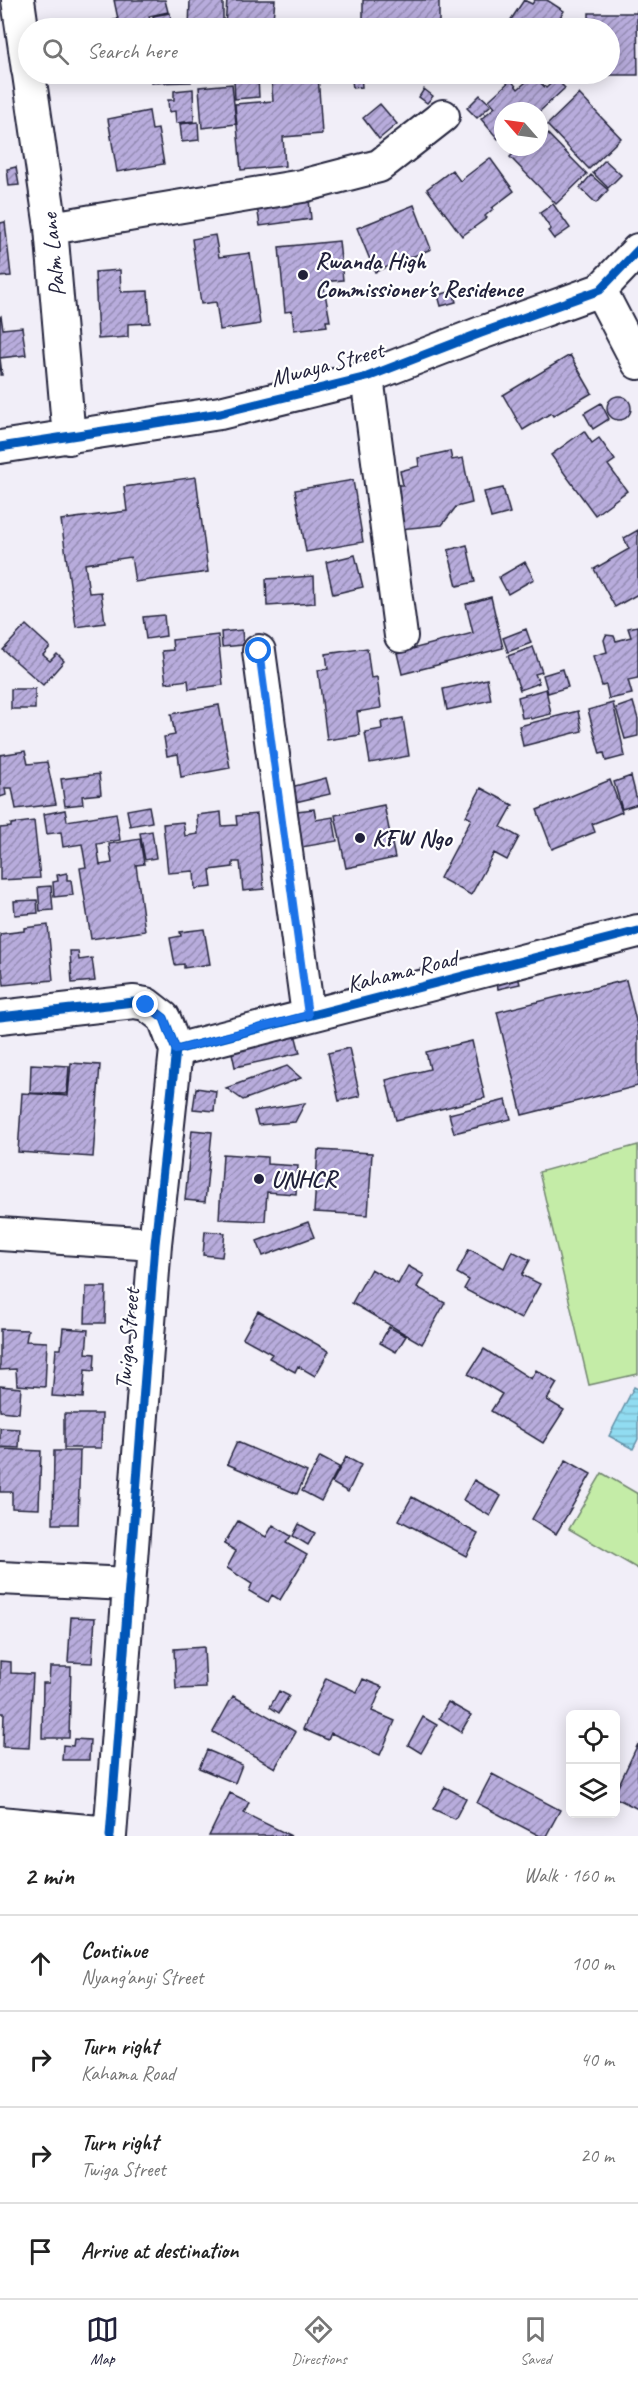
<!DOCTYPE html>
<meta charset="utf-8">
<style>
body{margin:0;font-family:Caveat,sans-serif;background:#f2f2f2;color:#222}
.controls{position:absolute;right:18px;bottom:18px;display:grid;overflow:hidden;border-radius:9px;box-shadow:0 3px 15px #0003}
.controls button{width:54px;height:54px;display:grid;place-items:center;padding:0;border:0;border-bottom:2px solid #e0e0e0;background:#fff;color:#222;font:30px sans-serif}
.compass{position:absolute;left:494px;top:102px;width:54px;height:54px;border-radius:50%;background:#fff;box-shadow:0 3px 15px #0003;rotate:298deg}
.stop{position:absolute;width:18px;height:18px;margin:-14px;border:4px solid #1a73e8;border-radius:50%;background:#fff}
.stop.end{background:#1a73e8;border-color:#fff;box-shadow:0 2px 6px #0008}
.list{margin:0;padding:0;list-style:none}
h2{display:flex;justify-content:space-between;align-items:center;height:78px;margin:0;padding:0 24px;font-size:26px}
h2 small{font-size:20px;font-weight:400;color:#767676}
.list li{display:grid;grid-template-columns:39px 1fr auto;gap:18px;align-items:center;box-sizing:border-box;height:96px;padding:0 24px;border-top:2px solid #e0e0e0}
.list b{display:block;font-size:22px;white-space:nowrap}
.list p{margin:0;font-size:20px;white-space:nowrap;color:#767676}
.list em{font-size:20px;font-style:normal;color:#767676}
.icon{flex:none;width:33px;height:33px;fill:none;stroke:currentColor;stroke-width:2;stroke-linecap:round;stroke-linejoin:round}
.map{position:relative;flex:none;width:638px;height:1836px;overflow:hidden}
.search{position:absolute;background:#fff;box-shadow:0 3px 15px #0003;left:18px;right:18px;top:18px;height:66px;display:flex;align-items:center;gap:15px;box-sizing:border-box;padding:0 21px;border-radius:33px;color:#767676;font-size:22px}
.sheet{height:462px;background:#fff}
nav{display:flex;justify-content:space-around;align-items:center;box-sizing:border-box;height:84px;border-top:2px solid #e0e0e0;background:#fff;font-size:16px;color:#767676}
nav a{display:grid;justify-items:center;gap:3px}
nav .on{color:#22223b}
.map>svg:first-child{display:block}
</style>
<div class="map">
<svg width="638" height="1836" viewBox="0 0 638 1836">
<defs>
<pattern id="water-rules" width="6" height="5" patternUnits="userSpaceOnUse" patternTransform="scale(1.5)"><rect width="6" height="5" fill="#91dcf1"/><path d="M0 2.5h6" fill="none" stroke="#7dbcd0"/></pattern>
<pattern id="building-hatch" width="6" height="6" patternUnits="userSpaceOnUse" patternTransform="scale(1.5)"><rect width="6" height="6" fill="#b8acdc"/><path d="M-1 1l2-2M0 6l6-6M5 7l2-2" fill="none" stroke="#958cb4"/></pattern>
</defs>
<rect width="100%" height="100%" fill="#f1eef8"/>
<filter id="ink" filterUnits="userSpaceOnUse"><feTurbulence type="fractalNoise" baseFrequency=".0167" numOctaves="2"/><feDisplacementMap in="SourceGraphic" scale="12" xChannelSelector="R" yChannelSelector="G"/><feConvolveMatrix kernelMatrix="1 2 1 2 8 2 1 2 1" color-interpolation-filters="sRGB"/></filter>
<g filter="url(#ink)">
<path fill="#c4eca7" stroke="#738771" stroke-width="1.5" d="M638 1145V1374L589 1385 539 1172Z
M602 1473 638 1494V1569L569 1529Z"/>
<path fill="url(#water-rules)" stroke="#6592a8" stroke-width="1.5" d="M634 1387 638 1389V1439L633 1449 609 1436Z"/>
<path fill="url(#building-hatch)" stroke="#22223b" stroke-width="1.5" d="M114 0H165L168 12 149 16 152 28H113L111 21 118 19Z
M190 0H223V28H189Z
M227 0H275L272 28 225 25Z
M363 0H439V28H363Z
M524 0 532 4 535 0H547L564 11 559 19 574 28H508L506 27Z
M637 10 638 75H608L610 74V28H589V13H637Z
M170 13 172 28H154L153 16Z
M151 74H191V82L151 83Z
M318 74 322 134 283 137 285 166 241 170 235 104 273 101 271 77Z
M351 74H361L362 87 353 88Z
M533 76 546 88 556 79 565 88 539 112 503 111V134L498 139 481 119 495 107 489 100 511 80 518 89Z
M258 78 259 97 235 99 234 80Z
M232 84 236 124 202 128 199 87Z
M193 89 194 121 176 123 175 111 169 112 168 100H174V91Z
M424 89 433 96 427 103 419 97Z
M579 94 621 138 589 169 547 125Z
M480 95 491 105 477 118 467 108Z
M380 104 397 124 379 139 363 118Z
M149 111 152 130 158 129 164 164 117 172 108 119Z
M198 122 199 140 182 142 180 124Z
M541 127 587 174 556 204 510 157 520 147H539V129Z
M490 158 514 191 492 208 493 209 485 216 487 218 462 236 427 189 452 170 460 181Z
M605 160 621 175 608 188 593 173Z
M16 167 19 185 9 186 7 169Z
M591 175 608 190 596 203 580 188Z
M309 199 311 219 260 226 257 206Z
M553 204 570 228 554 239 548 231 551 229 540 213Z
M414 205 431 249 375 272 357 228Z
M5 222 11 276 0 277V223Z
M215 235 219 257 250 253 260 324 220 330 216 302 201 304 192 239Z
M339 241 343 280 323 282 330 321H326L327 326 294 330 292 311 285 312 279 247Z
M120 270 121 292 148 291 150 323 128 324V337L98 339 95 272Z
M453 291 456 302 441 306 438 295Z
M1 316 3 329 22 327 26 355 0 358 2 375H0V317Z
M570 355 592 393 553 416 551 413 523 430 503 395Z
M607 408a12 12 0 1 1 24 0a12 12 0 1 1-24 0Z
M601 403 609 419 593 429 584 413Z
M584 431 592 443 599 438 615 460 608 465 627 491 595 515 551 455Z
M450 451 452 460 463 458 472 503 456 507 442 525 399 529 391 485H403L400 471 419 466 418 458Z
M196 477 208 572 135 582 131 557 85 564 89 593 101 592 105 623 76 627 61 520 127 511 124 487Z
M353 480 363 542 306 552 295 490Z
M503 488 510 513 491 518 484 492Z
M638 530V594L615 607 594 569 629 549 624 538Z
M467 545 475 582 457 586 448 550Z
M355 555 363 587 333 594 326 562Z
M525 562 534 579 508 594 499 577Z
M314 576 315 603 267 606 266 579Z
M491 597 503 648 402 674 397 653 473 633 466 604Z
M164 615 166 636 146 639 143 617Z
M26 625 50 647 43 655 50 661 57 654 64 661 43 685 3 650Z
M638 626V678L628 680 632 694 609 699 606 685 602 686 593 656 607 652 604 640 606 635 614 636 616 641 631 637 628 628Z
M526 629 531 643 508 652 503 638Z
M242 630 243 645 222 647 221 632Z
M218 635 223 685 189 689 188 680 166 683 162 651 173 650 172 640Z
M533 647 542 672 535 674 539 683 520 690 508 656Z
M367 648 371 678 377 677 381 708 357 712 360 735 327 740 318 670 328 669 326 654Z
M563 669 568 687 548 693 543 675Z
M487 679 491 700 447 710 443 689Z
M11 689H35V709H11Z
M546 689 551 714 531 719 530 717 522 718 518 697Z
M633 702 638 719V736L625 739 616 708Z
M613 703 625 756 606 761 604 753 600 754 588 710Z
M219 705 230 768 181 777 178 754 167 756 164 737 175 735 171 714Z
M578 711 582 731 523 746 519 726Z
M403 718 409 756 370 763 365 732 382 729 381 722Z
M25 751 28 764 47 762 56 804 16 809 12 788H5L6 795 0 797V755Z
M99 774 101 794 82 796 83 804 65 806 61 779Z
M631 776 638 804 622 809 614 782Z
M326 778 330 794 295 802 291 787Z
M610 780 622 812 592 824 595 832 552 849 537 810Z
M481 788 513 805 501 827 519 837 507 860 494 853 471 895 440 878 471 819 466 816Z
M384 805 395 858 346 868 335 815Z
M149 806 152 822 130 826 127 810Z
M314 809 316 820 333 817 337 841 302 847 297 811Z
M65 810 67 821 116 813 120 840 97 844 100 865 112 863 109 844 140 839 144 864 136 865 145 931 91 939 80 868 86 867 82 844 63 847 61 832 47 834 44 814Z
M221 812 222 826 237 825 236 816 257 814 264 889 243 891 240 862H233V867L210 870 212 887 195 889 194 871 168 873 163 824 183 822 185 836 198 834 197 815Z
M34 821 40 878 0 880V828L11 827V824Z
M152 831 156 858 145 860 140 833Z
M67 873V880H71L73 895 54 897 53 882 58 881 57 875Z
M51 886 53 910 40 911 38 887Z
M37 900 38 913 15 915 14 901Z
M48 925 53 980 4 985 2 969H0V934L24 931V928Z
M204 929 210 964 184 968V964L175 965 170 938 181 936 180 932Z
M70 951H78L79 960 92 958 95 981 72 983Z
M517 972 520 984 498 989 496 977Z
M626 980 638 1029V1086L522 1115 497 1012Z
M295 1034 300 1053 235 1067 231 1048Z
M472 1041 485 1098 396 1120 386 1080 430 1069 426 1052Z
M349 1048 360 1096 339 1101 328 1053Z
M71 1063 100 1065 93 1157 18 1152 22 1093 68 1096Z
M31 1064 69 1066 67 1094 30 1093Z
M287 1066 301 1078 243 1100 226 1088Z
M196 1088 216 1091 214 1111 193 1109Z
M506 1100 511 1119 454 1133 449 1114Z
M305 1103 295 1122 258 1125 254 1111Z
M192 1130 212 1132 205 1202 185 1200Z
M318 1150 372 1153 368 1215 314 1212Z
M223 1154 267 1157V1164L298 1166 296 1194 267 1192 265 1221 219 1219Z
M308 1222 314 1237 263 1256 257 1241Z
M205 1231 225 1233 222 1257 203 1255Z
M469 1249 504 1268 512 1251 530 1260 522 1275 540 1284 521 1319 464 1289 469 1280 457 1273Z
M408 1266 424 1275 417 1287 445 1303 422 1344 352 1303 371 1269 398 1284Z
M86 1287H106L105 1323H85Z
M258 1311 329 1351 315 1376 298 1366 295 1372 269 1358 272 1354 243 1338Z
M389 1327 406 1336 396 1352 380 1343Z
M63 1328 88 1330 86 1353 95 1354 94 1371 85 1370 83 1398 52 1396 56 1349H61Z
M0 1329 28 1330 26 1341 47 1342 45 1387 17 1385 16 1369 0 1370Z
M484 1349 531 1379 536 1370 557 1383 547 1400 564 1410 543 1443 491 1411 502 1394 468 1374Z
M0 1386 21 1388 19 1413 0 1411Z
M64 1414H102L101 1448H64Z
M0 1428 20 1429 19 1448 0 1447Z
M237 1442 307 1472 297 1494 227 1464Z
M0 1449 41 1451 39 1509 12 1508V1492H0Z
M54 1451H80L78 1524H53Z
M320 1457 339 1467 321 1501 302 1491Z
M346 1457 361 1465 348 1492 332 1483Z
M566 1460 591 1474 556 1534 532 1519Z
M474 1480 501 1496 490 1516 463 1500Z
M412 1497 478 1534 466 1556 399 1520Z
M238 1521 266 1537 273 1525 291 1536 286 1543 307 1555 280 1600 272 1595 268 1602 249 1591 252 1584 227 1568 236 1551 224 1544Z
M299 1524 315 1533 308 1545 293 1536Z
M71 1617 95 1618 92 1663 68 1662Z
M204 1647 206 1688 176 1689 174 1649Z
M0 1661 11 1662V1673L33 1674 29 1748 3 1747 4 1713H0Z
M50 1667H71L69 1738H42L43 1683H49Z
M326 1678 357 1692 363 1679 382 1687 372 1711 395 1721 380 1755 331 1733 328 1740 303 1729Z
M279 1691 289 1696 279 1713 270 1707Z
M233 1696 296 1732 275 1768 213 1732Z
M448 1702 471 1715 461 1732 439 1718Z
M423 1717 437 1725 421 1753 408 1745Z
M74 1739 90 1740 89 1760H62L63 1745 73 1746Z
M638 1744V1809L616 1798V1791Z
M207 1750 242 1765 235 1783 199 1768Z
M492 1774 560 1810 546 1836H540L477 1803Z
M445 1787 466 1798 455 1819 433 1809Z
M230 1793 249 1802 244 1813 291 1836H209Z"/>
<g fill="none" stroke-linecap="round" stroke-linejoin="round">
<defs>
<path id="minor" d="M18 0 28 70
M29 74 51 228 69 438
M51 228 302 186 379 166 443 116
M600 290 638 363
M367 377 401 636
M0 447 220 413 367 377 481 333 600 290 638 250
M259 651 308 1015
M0 1017 134 1002 146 1004 164 1018 176 1050 155 1244 110 1836
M176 1050 638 931
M0 1234 155 1244
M0 1578 128 1584
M0 1823 110 1833"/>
</defs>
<use href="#minor" stroke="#22223b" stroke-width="36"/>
<use href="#minor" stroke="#fff" stroke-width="32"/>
<defs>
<path id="cycleway" d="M0 447 220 413 367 377 481 333 600 290 638 250
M0 1017 134 1002 146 1004 164 1018 176 1050 155 1244 110 1836
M176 1050 638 931"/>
</defs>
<use href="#cycleway" stroke="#fff" stroke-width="13"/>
<use href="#cycleway" stroke="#0057b8" stroke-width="9"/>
</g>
</g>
<g fill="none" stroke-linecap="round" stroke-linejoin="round" filter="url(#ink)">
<path stroke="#1a73e8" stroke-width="8" d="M146 1005 164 1018 176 1050 308 1015 259 651"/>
</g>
<g fill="#22223b" stroke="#fff" stroke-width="2">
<circle cx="303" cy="275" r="6"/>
<circle cx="360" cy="838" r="6"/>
<circle cx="259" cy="1179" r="6"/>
</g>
<g text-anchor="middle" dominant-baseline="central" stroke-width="4.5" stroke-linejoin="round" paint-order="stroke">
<g font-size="24" fill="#22223b" stroke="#fff">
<text transform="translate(53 255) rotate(-96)">Palm Lane</text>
<text transform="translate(327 364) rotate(-15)">Mwaya Street</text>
<text transform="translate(402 971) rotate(-14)">Kahama Road</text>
<text transform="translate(127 1339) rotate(-85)">Twiga Street</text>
</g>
<g font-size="24" font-weight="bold" fill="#22223b" stroke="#fff" text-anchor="start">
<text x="315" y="261">Rwanda High<tspan x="315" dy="28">Commissioner's Residence</tspan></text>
<text x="372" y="838">KFW Ngo</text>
<text x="271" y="1179">UNHCR</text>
</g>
</g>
</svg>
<div class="controls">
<button><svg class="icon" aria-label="locate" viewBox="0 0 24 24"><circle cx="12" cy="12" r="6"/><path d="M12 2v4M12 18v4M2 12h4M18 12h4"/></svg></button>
<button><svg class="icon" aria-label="layers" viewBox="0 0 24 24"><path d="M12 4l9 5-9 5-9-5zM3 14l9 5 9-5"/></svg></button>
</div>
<svg class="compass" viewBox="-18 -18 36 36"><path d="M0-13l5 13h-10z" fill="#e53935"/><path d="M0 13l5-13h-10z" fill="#767676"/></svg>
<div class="stop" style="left:259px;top:651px"></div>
<div class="stop end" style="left:146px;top:1005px"></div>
<div class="search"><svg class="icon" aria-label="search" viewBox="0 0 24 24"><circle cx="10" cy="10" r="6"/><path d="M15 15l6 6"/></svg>Search here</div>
</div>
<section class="sheet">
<h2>2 min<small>Walk · 160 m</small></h2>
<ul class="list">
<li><svg class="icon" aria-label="ahead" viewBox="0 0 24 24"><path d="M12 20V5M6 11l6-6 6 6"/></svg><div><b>Continue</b><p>Nyang'anyi Street</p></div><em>100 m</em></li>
<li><svg class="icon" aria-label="right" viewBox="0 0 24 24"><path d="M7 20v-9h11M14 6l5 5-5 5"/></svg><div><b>Turn right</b><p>Kahama Road</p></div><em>40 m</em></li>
<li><svg class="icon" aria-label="right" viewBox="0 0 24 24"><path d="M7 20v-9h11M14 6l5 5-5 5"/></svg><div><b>Turn right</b><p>Twiga Street</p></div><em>20 m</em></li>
<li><svg class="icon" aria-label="arrive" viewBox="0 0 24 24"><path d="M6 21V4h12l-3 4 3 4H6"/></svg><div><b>Arrive at destination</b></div></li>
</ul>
</section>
<nav>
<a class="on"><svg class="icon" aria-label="map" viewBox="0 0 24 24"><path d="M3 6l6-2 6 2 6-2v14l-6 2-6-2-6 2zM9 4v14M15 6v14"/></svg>Map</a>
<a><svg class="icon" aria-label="directions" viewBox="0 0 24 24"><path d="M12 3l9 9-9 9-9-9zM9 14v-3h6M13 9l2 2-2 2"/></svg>Directions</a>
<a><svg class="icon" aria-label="saved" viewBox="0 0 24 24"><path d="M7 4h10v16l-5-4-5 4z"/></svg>Saved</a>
</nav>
